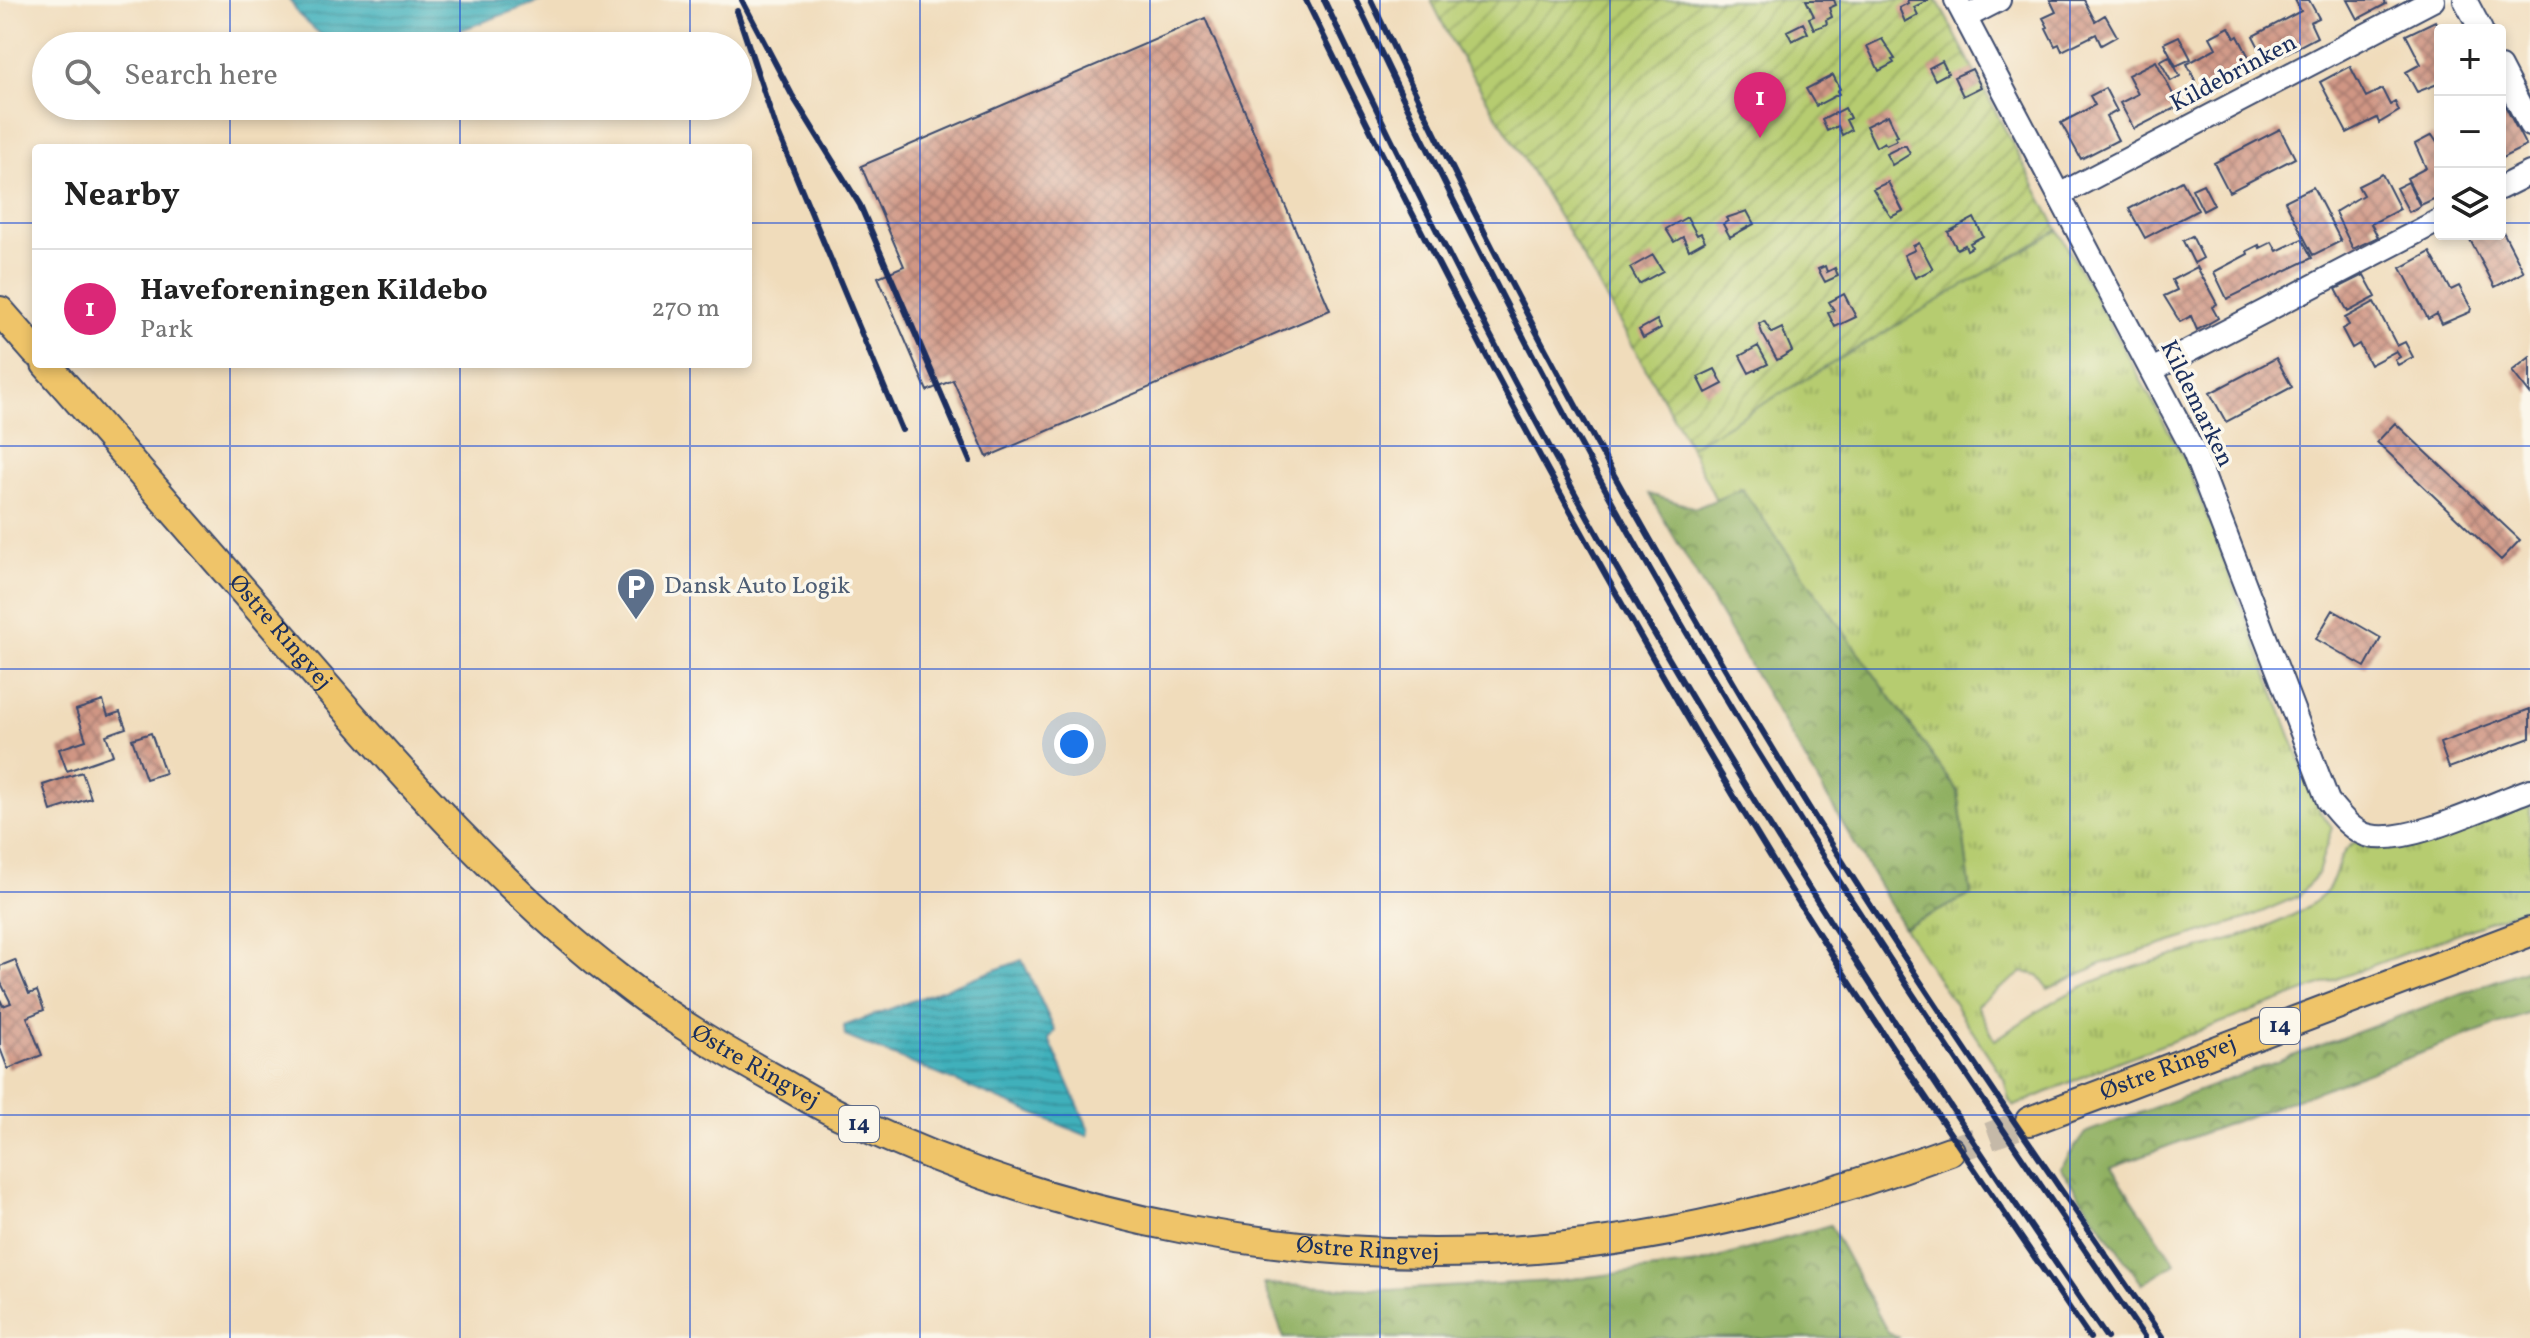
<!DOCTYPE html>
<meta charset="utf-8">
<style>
body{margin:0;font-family:Vollkorn,serif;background:#f2f2f2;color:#222}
.controls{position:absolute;right:24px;top:24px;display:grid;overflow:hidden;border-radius:8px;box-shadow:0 4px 12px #0003}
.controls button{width:72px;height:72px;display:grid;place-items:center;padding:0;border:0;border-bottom:2px solid #e0e0e0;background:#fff;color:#222;font:40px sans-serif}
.you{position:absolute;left:1074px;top:744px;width:28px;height:28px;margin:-20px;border:6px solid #fff;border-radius:50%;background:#1a73e8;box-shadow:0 0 0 12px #1a73e833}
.badge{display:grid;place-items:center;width:52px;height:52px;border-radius:50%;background:#db2777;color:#fff;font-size:26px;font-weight:700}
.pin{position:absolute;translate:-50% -66px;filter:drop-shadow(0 2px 4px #0008)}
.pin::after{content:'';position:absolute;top:42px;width:28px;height:24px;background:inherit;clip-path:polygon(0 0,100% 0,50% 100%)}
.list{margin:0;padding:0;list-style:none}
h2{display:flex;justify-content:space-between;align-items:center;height:104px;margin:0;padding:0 32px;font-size:34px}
h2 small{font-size:26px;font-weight:400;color:#767676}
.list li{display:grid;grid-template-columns:52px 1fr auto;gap:24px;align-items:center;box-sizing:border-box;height:120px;padding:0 32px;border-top:2px solid #e0e0e0}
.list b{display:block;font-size:30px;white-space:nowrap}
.list p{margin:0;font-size:26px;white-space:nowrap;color:#767676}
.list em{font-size:26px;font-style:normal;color:#767676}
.icon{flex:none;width:44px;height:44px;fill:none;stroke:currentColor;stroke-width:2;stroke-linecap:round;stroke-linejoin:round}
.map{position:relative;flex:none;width:2530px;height:1338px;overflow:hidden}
.search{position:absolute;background:#fff;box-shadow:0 4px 12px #0003;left:32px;top:32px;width:720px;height:88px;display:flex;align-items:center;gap:20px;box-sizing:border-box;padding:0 28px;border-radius:44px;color:#767676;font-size:30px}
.panel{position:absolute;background:#fff;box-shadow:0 4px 12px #0003;left:32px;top:144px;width:720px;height:224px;border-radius:8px}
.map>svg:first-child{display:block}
</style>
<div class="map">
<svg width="2530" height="1338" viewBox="0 0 2530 1338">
<defs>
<pattern id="grass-tufts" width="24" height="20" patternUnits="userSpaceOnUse" patternTransform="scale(2)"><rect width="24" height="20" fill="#b6cc70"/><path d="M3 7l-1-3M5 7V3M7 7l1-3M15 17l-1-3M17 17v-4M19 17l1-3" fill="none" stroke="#93a65f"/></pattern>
<pattern id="forest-crowns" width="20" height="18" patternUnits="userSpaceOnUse" patternTransform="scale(2)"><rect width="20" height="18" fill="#90b062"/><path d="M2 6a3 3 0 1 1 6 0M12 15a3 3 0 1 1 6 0" fill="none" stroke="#759054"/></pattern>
<pattern id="garden-furrows" width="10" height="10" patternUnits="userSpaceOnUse" patternTransform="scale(2)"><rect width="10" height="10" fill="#b6cc70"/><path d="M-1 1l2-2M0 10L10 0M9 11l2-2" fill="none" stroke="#93a65f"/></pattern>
<pattern id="water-rules" width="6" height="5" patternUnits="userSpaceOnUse" patternTransform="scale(2)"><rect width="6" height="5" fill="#40b0bb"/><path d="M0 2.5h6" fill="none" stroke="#35909b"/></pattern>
<pattern id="building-cross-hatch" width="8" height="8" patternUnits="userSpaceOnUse" patternTransform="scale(2)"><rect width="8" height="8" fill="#d09684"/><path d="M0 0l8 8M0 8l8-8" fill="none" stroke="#a87b6f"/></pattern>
</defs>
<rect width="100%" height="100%" fill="#fbf7ec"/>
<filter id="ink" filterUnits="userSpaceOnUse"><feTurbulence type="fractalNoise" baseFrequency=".0125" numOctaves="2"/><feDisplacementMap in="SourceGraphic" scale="16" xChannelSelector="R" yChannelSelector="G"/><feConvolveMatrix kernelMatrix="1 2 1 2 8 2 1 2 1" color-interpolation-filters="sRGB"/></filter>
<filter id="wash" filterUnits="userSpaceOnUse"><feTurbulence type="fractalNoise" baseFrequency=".006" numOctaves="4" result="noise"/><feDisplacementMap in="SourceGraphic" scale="32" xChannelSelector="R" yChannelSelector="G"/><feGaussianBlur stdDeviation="1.8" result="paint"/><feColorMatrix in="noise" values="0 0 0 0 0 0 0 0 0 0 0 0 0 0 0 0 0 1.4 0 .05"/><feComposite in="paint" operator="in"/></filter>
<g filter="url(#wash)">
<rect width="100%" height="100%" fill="#f0dcbb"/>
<path fill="url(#grass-tufts)" stroke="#687e67" stroke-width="2" d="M2058 230 2187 464 2320 812 2332 827 2318 873 2299 896 2245 919 2101 964 2048 989 2038 975 2023 972 1977 1005 1995 1040C2025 1020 2057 997 2091 983 2157 955 2231 947 2295 914 2305 909 2324 897 2329 888 2338 871 2338 851 2356 842 2373 851 2391 850 2408 848L2530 802V906L2117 1062 2015 1106 2009 1100 2004 1079 1904 928 1971 895 1958 792 1742 490 1716 500 1690 447Z"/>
<path fill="url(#forest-crowns)" stroke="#567060" stroke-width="2" d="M1742 489 1958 792 1971 895 1904 928 1649 494 1696 508Z
M2530 968V1013L2111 1167 2175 1263 2142 1284 2060 1168 2085 1133Z
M1830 1225 1888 1333 1900 1338H1284L1264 1284 1391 1290 1554 1281 1698 1264Z"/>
<path fill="url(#garden-furrows)" stroke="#687e67" stroke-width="2" d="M1431 0H1937L2058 230 1690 447 1568 231 1454 46Z"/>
<path fill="url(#water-rules)" stroke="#2e708c" stroke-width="2" d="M290 0H543L418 46H340L321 35 298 14Z
M1022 960 1055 1031 1049 1039 1089 1130 1088 1136 845 1036 844 1026Z"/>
<g id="blocks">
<path fill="url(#building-cross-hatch)" d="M1806 0H1834L1836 5 1829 8 1832 17 1826 20 1827 24 1814 29 1809 18 1814 16Z
M1907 0H1929L1914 7 1918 15 1905 22 1899 8 1908 3Z
M2050 0H2084L2095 21 2105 15 2117 36 2101 45 2096 34 2062 51 2059 44 2055 46 2046 28 2048 27 2043 18 2056 12Z
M2295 0H2309L2319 18 2310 22 2317 37 2267 63 2253 36 2301 11Z
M2348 0H2384L2386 4 2358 19Z
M1205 18 1330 310 987 457 953 380 927 391 878 277 904 266 861 166Z
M2435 21 2440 32V83L2417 92 2406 72 2421 64 2406 35Z
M1803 23 1808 33 1792 41 1787 31Z
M2229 27 2235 38 2238 36 2252 63 2200 90 2187 64 2216 48 2210 37Z
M2179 36 2191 59 2176 66 2164 43Z
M1882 39 1895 59 1892 60 1894 63 1879 71 1867 46Z
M2169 56 2180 76 2171 81 2160 61Z
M1942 61 1948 73 1935 80 1929 68Z
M2156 61 2179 106 2134 129 2120 103 2138 94 2128 75Z
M2350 66 2366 97 2382 89 2390 105 2395 102 2399 111 2379 123 2377 118 2347 133 2320 82Z
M1972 69 1981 87 1963 96 1954 77Z
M1833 75 1840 89 1837 91 1839 94 1816 106 1806 89Z
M2105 88 2117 111 2106 117 2118 140 2081 159 2061 123 2095 105 2090 96Z
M2500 96 2526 146 2500 159Z
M1845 108 1850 118 1846 120 1851 130 1842 135 1838 126 1827 131 1822 120Z
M1888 115 1898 136 1895 137 1897 140 1886 145 1884 142 1876 147 1866 126Z
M2280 129 2295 158 2229 192 2214 163Z
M2432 135 2440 147V196L2421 205 2407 178 2426 168 2415 144Z
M1902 146H1906L1910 154 1892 165 1886 154Z
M2382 174 2400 209 2371 224 2378 237 2353 249 2335 212 2363 195 2358 186Z
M2182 181 2198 210 2145 238 2129 209Z
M1888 182 1903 211 1891 217 1873 189Z
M2408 182 2420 206 2409 212 2396 188Z
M2203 184 2214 205 2203 211 2192 189Z
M2313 187 2341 241 2313 255 2285 201Z
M1747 211 1754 224 1730 237 1723 224 1728 221 1726 218Z
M1687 217 1697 235 1701 233 1705 241 1689 250 1683 237 1674 242 1666 229Z
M1974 218 1983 236 1970 243 1972 247 1967 250 1965 245 1957 249 1948 232Z
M2500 226 2524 272 2495 287 2467 234H2500Z
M2192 236 2203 258 2194 263 2183 241Z
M2302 239 2312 258 2227 299 2214 272 2248 254 2247 251 2259 245 2260 248 2272 242 2277 251Z
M1919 243 1933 269 1915 278 1904 255 1915 250 1913 246Z
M2430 252 2451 290 2459 286 2471 308 2470 312 2442 324 2437 314 2428 319 2401 268Z
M1653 255 1663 271 1639 284 1630 268Z
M1825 266 1827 272 1835 268 1838 276 1825 282 1818 269Z
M2197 267 2217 304 2212 307 2218 318 2197 330 2191 316 2180 322 2164 296 2177 290 2172 280Z
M2364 275 2376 297 2348 312 2336 289Z
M1844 294 1856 317 1835 327 1828 313 1834 310 1829 302Z
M2374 302 2397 346 2405 342 2413 357 2398 365 2395 360 2400 357 2396 351 2370 365 2359 344 2352 348 2342 329 2349 325 2345 318Z
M1657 320 1661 328 1643 338 1639 330Z
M1764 321 1772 333 1782 328 1792 351 1777 360 1762 333 1759 324Z
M1758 346 1768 364 1749 373 1740 356Z
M2530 357V394L2512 371Z
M2276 358 2292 387 2226 422 2210 393Z
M1715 369 1723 384 1706 393 1698 377Z
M2395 423 2520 540 2501 560 2377 442Z
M2333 610 2381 638 2365 667 2316 639Z
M103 701 108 716 120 712 126 728 106 735 113 755 67 771 59 749 86 740 76 710Z
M2530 709V738L2449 768 2440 743Z
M151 733 165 773 146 779 132 739Z
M82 772 91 798 51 811 43 785Z
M15 960 29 994 37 991 44 1010 27 1017 42 1055 8 1069 0 1048V999L3 1006 11 1003 0 981V966Z"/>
</g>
</g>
<g filter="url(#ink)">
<use href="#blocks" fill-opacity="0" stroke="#3b496c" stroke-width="2"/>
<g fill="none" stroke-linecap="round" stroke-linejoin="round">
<path stroke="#c5b9a8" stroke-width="28" stroke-dasharray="28 14" stroke-linecap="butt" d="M1950 1151 2030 1121"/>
<defs>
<path id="minor" d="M1956 0 2194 452 2328 801C2339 814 2352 832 2370 836 2409 845 2491 804 2530 790
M2465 0 2481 30
M1966 17 1999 0
M2500 67 2530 125
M2500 188 2530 173
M2059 195 2433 0
M2152 370 2440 220"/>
<g id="major">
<path d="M0 311 36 352"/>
<path id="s1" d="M46 364C133 463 219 563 305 662 404 776 503 890 623 982 670 1019 723 1050 775 1079 798 1092 820 1106 844 1117 1064 1222 1314 1271 1557 1247 1692 1234 1823 1198 1950 1151"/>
<path id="s2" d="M2030 1121 2530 932"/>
</g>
</defs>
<use href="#minor" stroke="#3b496c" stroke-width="26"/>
<use href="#major" stroke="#3b496c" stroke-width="32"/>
<use href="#minor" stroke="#fff" stroke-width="22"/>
<use href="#major" stroke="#efc469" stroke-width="28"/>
<path stroke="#1b2f5e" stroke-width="6" d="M742 0 792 95 860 205 970 461
M1306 0C1452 300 1608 593 1783 877 1880 1034 1986 1186 2090 1338
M1324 0C1423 209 1528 415 1644 616 1787 863 1945 1103 2107 1338
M1356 0C1474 250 1602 495 1745 731 1872 938 2008 1138 2145 1338
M1371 0C1508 293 1664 576 1836 851 1940 1016 2052 1177 2163 1338
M737 11 776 128 902 430"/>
</g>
</g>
<path fill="none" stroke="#1d4ed8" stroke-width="2" stroke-opacity="0.55" d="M230 0V46M460 0V46M690 0V46M920 0V1338M1150 0V1338M1380 0V1338M1610 0V1338M1840 0V1338M2070 0V1338M2300 0V1338M230 106V148M460 106V148M690 106V148M0 223H36M748 223H2440M2500 223H2530M230 364V1338M460 364V1338M690 364V1338M0 446H2530M0 669H2530M0 892H2530M0 1115H2530"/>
<defs>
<symbol id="parking-pin" viewBox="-11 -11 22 30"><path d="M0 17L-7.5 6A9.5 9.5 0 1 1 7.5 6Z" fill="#5c6f8a" stroke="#fbf7ec"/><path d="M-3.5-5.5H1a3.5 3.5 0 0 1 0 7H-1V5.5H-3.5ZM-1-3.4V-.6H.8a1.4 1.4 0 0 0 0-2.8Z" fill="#fff"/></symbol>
</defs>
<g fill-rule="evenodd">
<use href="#parking-pin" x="614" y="565" width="44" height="60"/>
</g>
<g text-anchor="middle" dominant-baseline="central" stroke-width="7" stroke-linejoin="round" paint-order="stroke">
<g fill="#fbf7ec" stroke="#5e6b89" stroke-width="2">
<rect x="2260" y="1008" width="40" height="36" rx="6"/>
<rect x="839" y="1106" width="40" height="36" rx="6"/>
</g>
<g font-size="22" font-weight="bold" fill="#1b2f5e">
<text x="2280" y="1026">14</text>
<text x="859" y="1124">14</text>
</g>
<g font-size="24" fill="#1b2f5e" stroke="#fbf7ec">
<text transform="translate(2234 74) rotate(-28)">Kildebrinken</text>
<text transform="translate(2196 404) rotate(64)">Kildemarken</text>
<text stroke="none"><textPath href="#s1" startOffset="356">Østre Ringvej</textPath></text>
<text stroke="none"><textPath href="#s1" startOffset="1004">Østre Ringvej</textPath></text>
<text stroke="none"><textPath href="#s2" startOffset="148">Østre Ringvej</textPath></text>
<text stroke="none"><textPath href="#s1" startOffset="1650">Østre Ringvej</textPath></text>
</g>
<g font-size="24" fill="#4e5e75" stroke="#fbf7ec" text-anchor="start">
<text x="664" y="587">Dansk Auto Logik</text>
</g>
</g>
</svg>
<div class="controls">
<button>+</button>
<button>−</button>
<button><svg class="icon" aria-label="layers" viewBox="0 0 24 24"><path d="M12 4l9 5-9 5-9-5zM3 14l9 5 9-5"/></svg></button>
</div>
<div class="you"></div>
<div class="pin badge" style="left:1760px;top:138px">1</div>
<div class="search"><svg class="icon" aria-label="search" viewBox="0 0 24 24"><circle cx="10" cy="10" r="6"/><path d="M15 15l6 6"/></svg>Search here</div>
<section class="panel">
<h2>Nearby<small></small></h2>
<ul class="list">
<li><span class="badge">1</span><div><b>Haveforeningen Kildebo</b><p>Park</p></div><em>270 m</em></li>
</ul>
</section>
</div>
